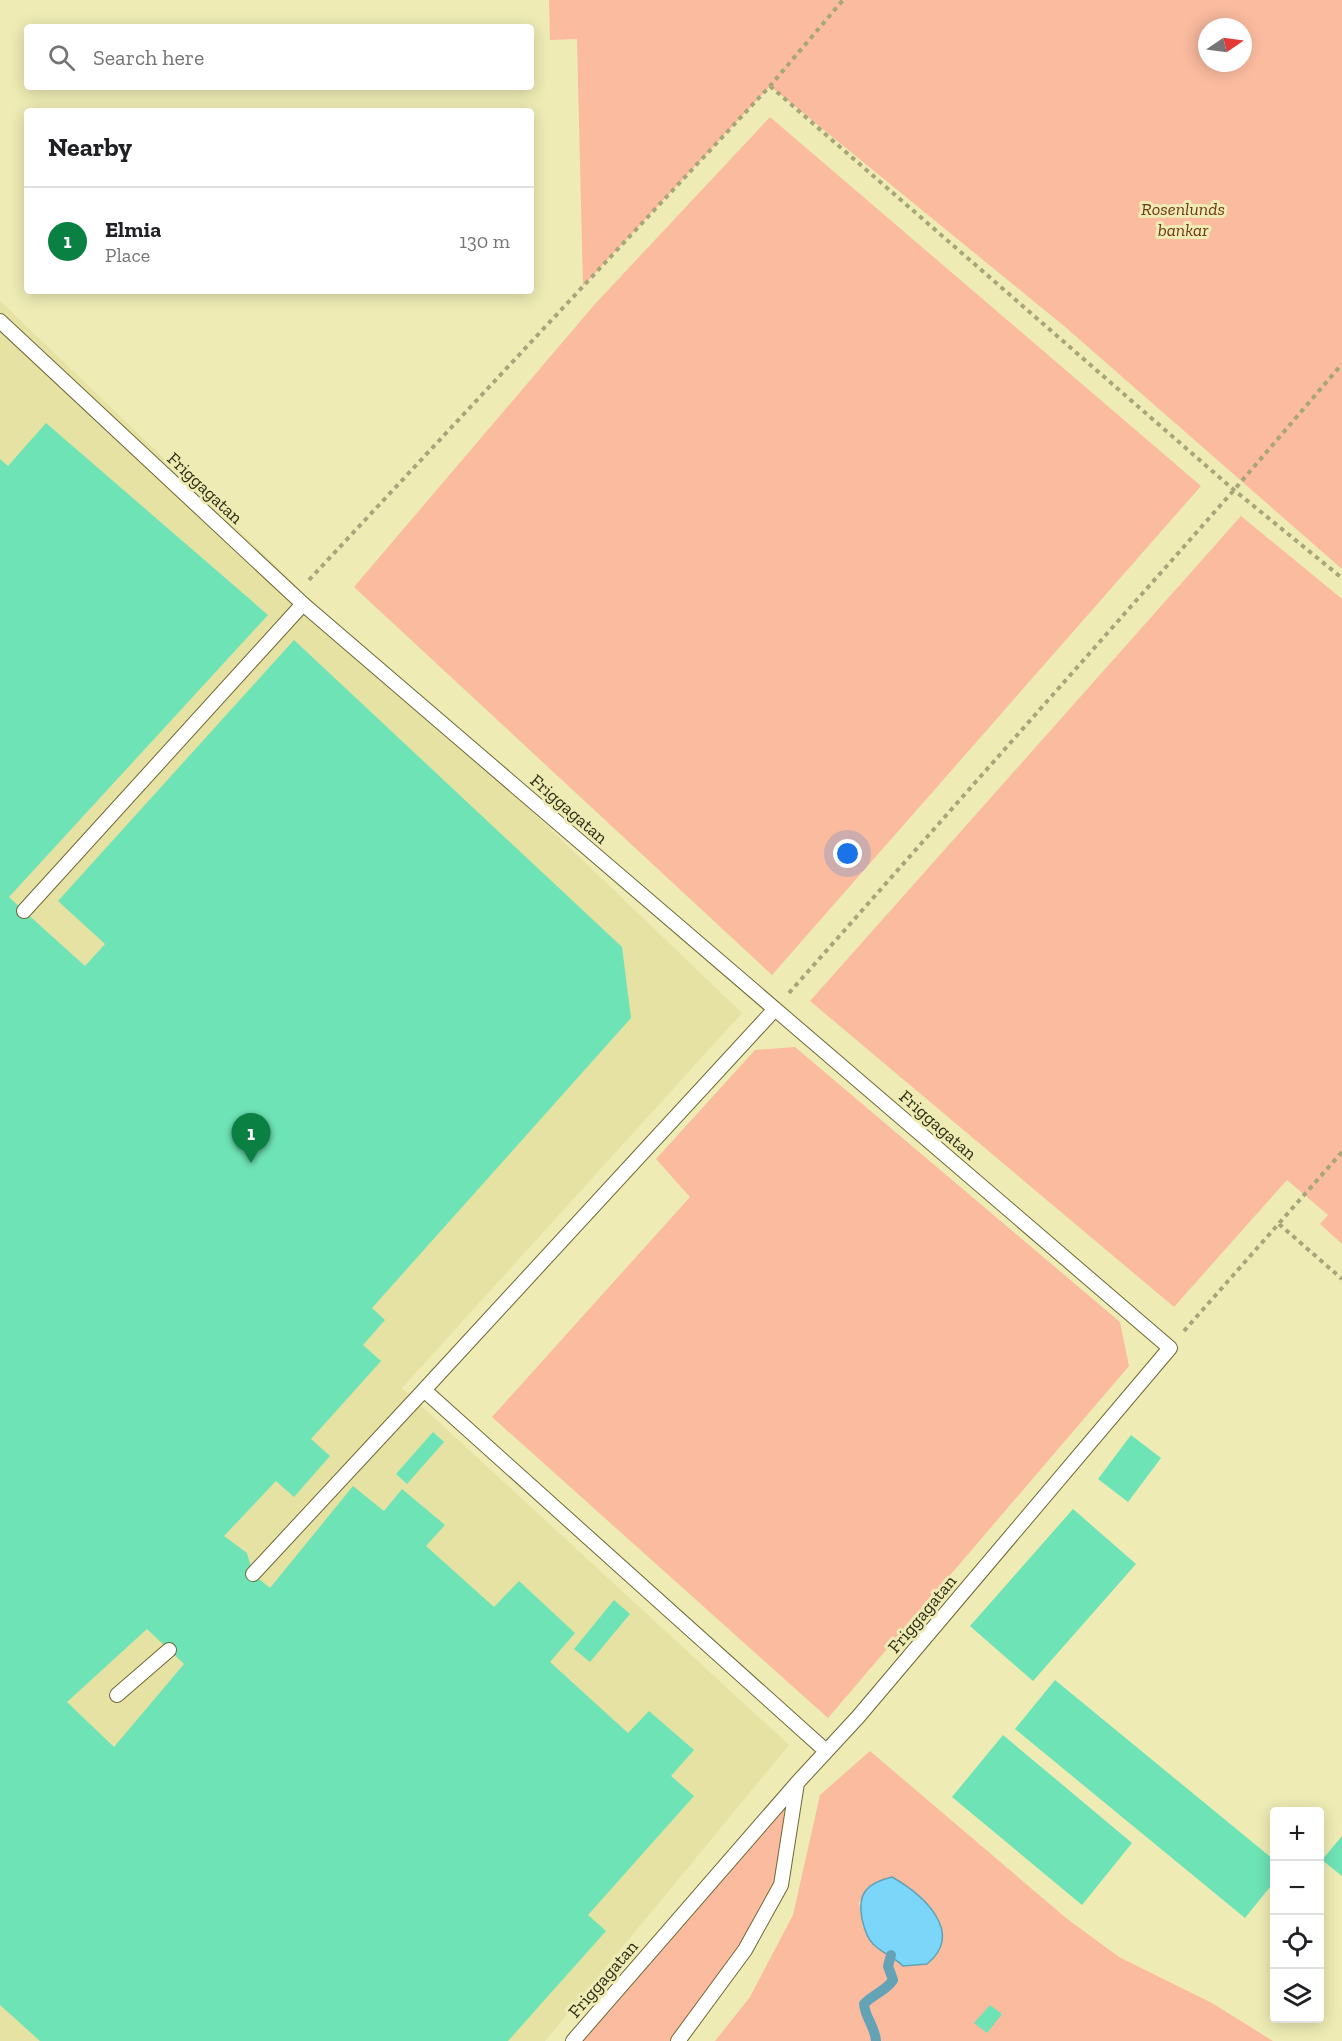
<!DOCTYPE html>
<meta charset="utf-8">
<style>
body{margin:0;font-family:"Zilla Slab",serif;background:#f6f6f6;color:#202124}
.controls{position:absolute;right:18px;bottom:18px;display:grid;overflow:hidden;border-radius:6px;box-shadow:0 3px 15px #0003}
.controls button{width:54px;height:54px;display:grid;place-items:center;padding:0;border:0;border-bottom:2px solid #e0e0e0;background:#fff;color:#202124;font:30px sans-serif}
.compass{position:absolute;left:1198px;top:18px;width:54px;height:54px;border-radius:50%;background:#fff;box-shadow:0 3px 15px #0003;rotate:77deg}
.you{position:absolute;left:848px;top:854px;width:21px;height:21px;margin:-15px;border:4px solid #fff;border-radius:50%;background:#1a73e8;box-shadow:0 0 0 9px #1a73e833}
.badge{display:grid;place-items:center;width:39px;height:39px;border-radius:50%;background:#0b8043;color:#fff;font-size:20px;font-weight:700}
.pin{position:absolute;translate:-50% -50px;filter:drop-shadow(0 2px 3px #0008)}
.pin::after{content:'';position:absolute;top:32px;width:21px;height:18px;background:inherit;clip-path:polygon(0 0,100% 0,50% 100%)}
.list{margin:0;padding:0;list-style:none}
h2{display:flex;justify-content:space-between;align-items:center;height:78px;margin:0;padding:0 24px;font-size:26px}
h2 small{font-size:20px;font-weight:400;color:#757577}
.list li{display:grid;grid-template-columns:39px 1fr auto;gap:18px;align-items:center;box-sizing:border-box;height:108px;padding:0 24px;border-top:2px solid #e0e0e0}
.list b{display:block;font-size:22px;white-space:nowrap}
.list p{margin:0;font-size:20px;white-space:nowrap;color:#757577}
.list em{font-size:20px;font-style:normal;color:#757577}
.icon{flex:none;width:33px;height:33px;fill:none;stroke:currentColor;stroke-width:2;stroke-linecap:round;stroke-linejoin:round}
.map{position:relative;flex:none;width:1342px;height:2041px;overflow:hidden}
.search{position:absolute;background:#fff;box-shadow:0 3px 15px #0003;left:24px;top:24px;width:510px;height:66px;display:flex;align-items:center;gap:15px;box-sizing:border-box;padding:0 21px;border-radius:6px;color:#757577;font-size:22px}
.panel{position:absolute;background:#fff;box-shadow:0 3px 15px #0003;left:24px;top:108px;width:510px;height:186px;border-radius:6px}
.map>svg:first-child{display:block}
</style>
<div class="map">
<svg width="1342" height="2041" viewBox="0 0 1342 2041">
<rect width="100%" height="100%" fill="#eeecb4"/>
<path fill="#e6e2a3" d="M0 301 742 1013 402 1388 789 1745 545 2041H0Z"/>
<path fill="#fabb9f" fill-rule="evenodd" d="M549 0H1342V569L1064 326 770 86 583 286 577 39 550 40ZM1207 27H1243V63H1207Z
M770 117 1201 486 772 975 354 587 595 304Z
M1241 516 1342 599V1244L1320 1224 1328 1215 1287 1180 1174 1307 810 1001Z
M795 1047 1120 1322 1129 1366 828 1718 492 1417 690 1197 656 1159 755 1050Z
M870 1751 1066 1918 1119 1957 1212 2003 1273 2041H715L750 1997 793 1915 820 1795ZM892 1877 915 1892 941 1948 926 1964 903 1966 863 1927 859 1902Z
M797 1783 781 1885 678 2041H573Z"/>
<path fill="#7bd6fa" stroke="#64a3b5" stroke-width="1.5" d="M892 1877C922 1894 966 1932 927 1964L903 1966C894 1957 882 1953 873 1944 867 1938 864 1928 862 1919 857 1893 867 1883 892 1877Z"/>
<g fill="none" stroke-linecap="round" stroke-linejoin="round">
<path stroke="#64a3b5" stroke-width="10" d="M876 2041C875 2026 865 2018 864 2004 873 1994 886 1991 893 1980L888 1966 891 1955"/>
</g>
<path fill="#6ee3b5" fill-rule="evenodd" d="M46 423 268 615 9 897 24 911 85 966 105 944 58 901 294 640 622 947 631 1018 372 1308 385 1320 363 1345 381 1361 311 1439 330 1456 294 1497 276 1481 224 1536 247 1553 253 1574 270 1588 353 1486 384 1511 402 1489 445 1525 426 1546 494 1607 519 1581 575 1633 550 1662 628 1733 649 1711 694 1750 671 1776 694 1796 588 1915 606 1931 508 2041H40L0 2005V459L8 466ZM147 1629 184 1664 114 1747 67 1702Z
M433 1432 444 1442 407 1484 396 1474Z
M1131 1435 1161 1458 1128 1502 1098 1479Z
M1073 1509 1136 1564 1033 1681 970 1626Z
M614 1600 630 1614 590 1662 574 1649Z
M1055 1680 1274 1860V1882L1245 1918 1015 1729Z
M1003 1735 1132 1843 1082 1905 952 1797Z
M1342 1836V1876L1322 1860Z
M990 2005 1002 2014 987 2033 974 2023Z"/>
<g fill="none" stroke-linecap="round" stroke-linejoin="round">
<defs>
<path id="lane" d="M0 321 303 604 1170 1348 858 1717 797 1783 573 2041
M24 911 303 604
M775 1009 424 1390 826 1751
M253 1574 424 1390
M117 1695 169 1650
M678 2041 745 1950 781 1885 797 1783"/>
</defs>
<use href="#lane" stroke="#6d6936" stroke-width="16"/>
<path stroke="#a7a57a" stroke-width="4" stroke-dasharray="4.5 4.5" stroke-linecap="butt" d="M770 86 1234 490 1342 578
M309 580 770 86 843 0
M789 993 1234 490 1342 364
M1279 1224 1342 1279
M1184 1331 1342 1152"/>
<use href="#lane" stroke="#fff" stroke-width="14"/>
</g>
<g text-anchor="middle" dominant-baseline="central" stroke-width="6" stroke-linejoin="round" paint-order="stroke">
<g font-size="18" font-style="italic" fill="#713618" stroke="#eeecb4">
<text x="1183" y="209">Rosenlunds<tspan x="1183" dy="21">bankar</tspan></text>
</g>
<g font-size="18" fill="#2d2b15" stroke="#eeecb4">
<text transform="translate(205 488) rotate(43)">Friggagatan</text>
<text transform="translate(569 809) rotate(41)">Friggagatan</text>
<text transform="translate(938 1125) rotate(41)">Friggagatan</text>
<text transform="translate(922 1614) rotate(-50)">Friggagatan</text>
<text transform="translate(603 1979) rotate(-49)">Friggagatan</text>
</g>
</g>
</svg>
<div class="controls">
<button>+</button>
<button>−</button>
<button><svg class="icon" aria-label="locate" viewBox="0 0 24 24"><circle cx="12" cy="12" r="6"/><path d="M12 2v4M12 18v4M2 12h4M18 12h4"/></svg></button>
<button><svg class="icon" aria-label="layers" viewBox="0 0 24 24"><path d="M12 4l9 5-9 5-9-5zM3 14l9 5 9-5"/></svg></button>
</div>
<svg class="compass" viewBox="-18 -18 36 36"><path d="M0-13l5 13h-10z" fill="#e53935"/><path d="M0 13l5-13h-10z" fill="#757577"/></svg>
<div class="you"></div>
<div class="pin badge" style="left:251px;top:1163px">1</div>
<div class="search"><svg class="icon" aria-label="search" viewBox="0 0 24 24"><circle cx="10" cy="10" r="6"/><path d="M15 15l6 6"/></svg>Search here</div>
<section class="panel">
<h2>Nearby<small></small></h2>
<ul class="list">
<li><span class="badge">1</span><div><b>Elmia</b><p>Place</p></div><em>130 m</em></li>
</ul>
</section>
</div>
